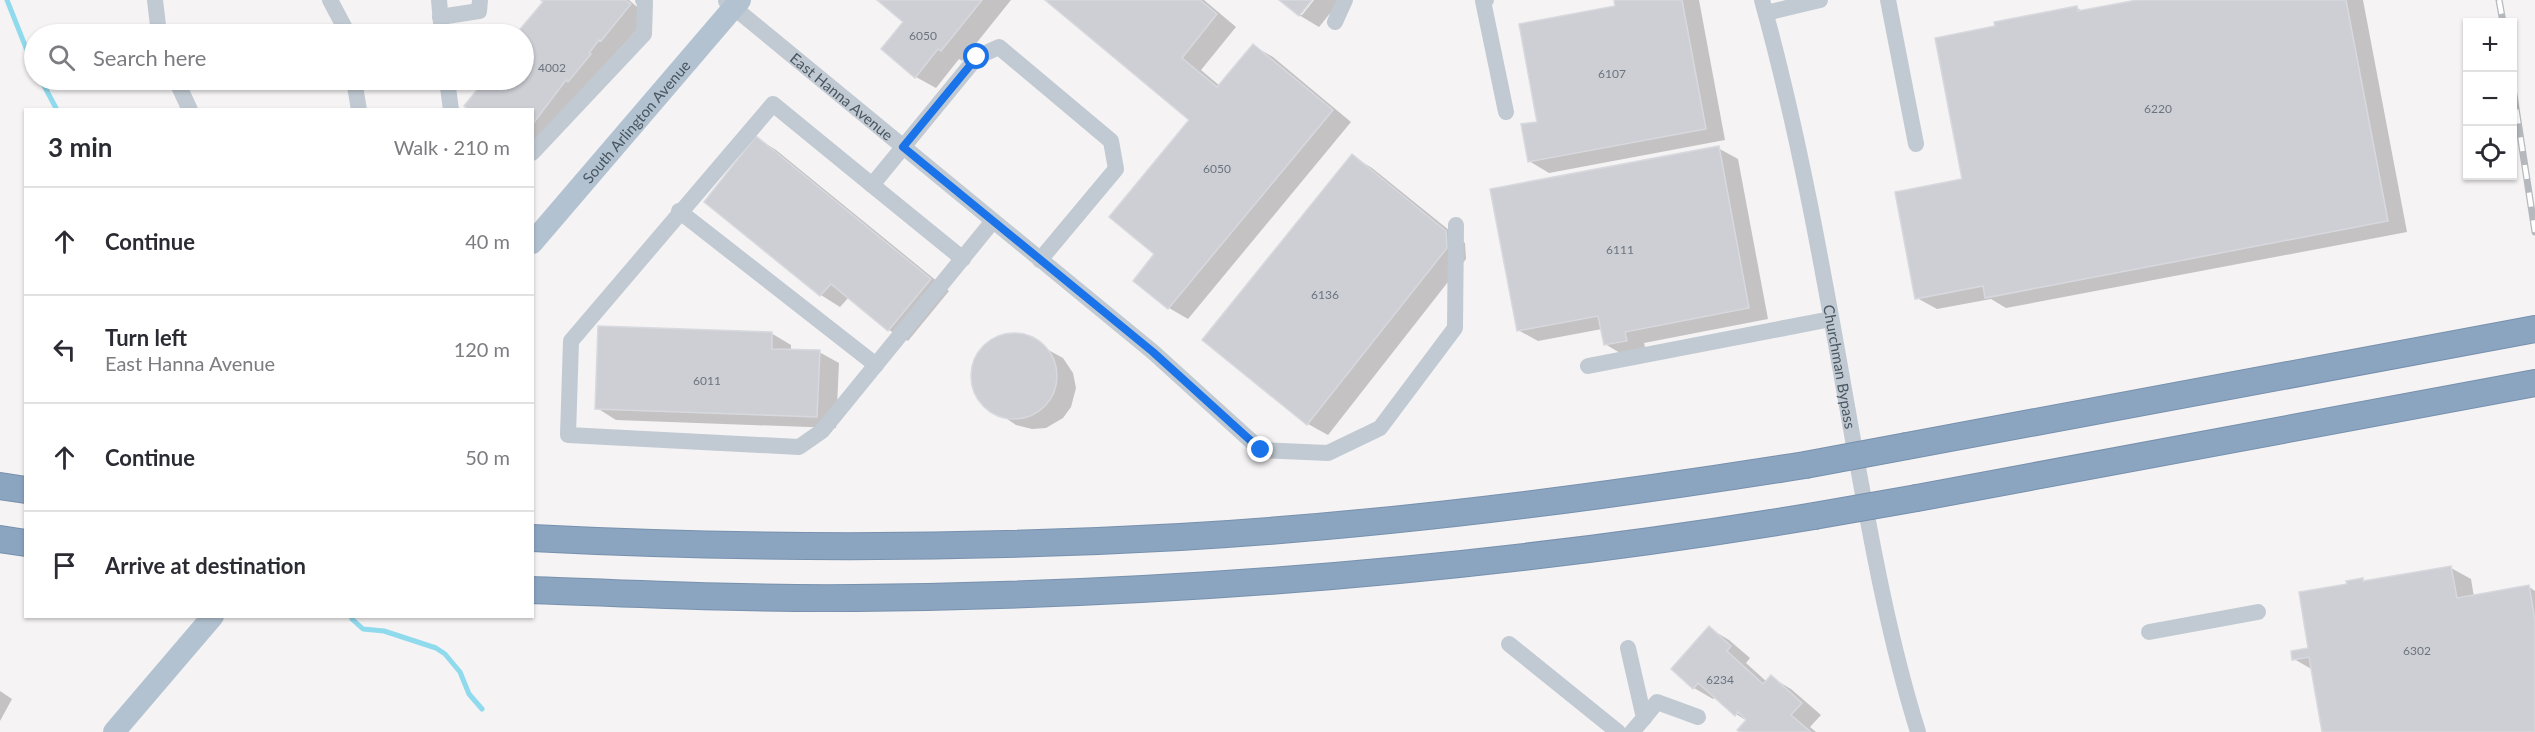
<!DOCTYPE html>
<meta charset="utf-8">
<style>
body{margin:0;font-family:Lato,sans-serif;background:#f7f7f7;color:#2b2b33}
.controls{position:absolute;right:18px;top:18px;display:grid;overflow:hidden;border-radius:0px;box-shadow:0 2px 4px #0004}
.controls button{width:54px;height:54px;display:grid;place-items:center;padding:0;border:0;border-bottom:2px solid #e1e1e2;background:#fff;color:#2b2b33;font:30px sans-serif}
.stop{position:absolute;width:18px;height:18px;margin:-14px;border:4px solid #1a73e8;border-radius:50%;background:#fff}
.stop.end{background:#1a73e8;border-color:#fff;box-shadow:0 2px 6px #0008}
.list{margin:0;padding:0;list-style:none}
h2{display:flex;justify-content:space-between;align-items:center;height:78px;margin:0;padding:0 24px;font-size:26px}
h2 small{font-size:20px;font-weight:400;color:#7c7c81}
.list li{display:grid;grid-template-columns:39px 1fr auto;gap:18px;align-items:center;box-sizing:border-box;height:108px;padding:0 24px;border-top:2px solid #e1e1e2}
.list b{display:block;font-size:22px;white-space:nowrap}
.list p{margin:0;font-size:20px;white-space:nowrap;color:#7c7c81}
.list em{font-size:20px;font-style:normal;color:#7c7c81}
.icon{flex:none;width:33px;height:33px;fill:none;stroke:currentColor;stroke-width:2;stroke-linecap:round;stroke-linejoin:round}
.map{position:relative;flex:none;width:2535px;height:732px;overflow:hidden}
.search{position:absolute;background:#fff;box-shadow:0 2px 4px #0004;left:24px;top:24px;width:510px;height:66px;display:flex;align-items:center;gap:15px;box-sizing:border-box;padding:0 21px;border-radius:33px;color:#7c7c81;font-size:22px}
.panel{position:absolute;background:#fff;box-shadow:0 2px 4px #0004;left:24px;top:108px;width:510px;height:510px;border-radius:0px}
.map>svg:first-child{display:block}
</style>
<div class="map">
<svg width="2535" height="732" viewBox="0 0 2535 732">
<rect width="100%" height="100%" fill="#f5f3f3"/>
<path fill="#0003" d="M543 0H629L649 17 532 143V110L466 106 487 80H524V34H518L545 1Z
M880 0H1011L962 61 959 59 936 88 916 77 905 21Z
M1047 0H1204L1236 27 1201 70 1220 86 1254 46 1273 57 1351 122 1188 319 1169 308 1135 280 1156 254 1191 119Z
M1314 0H1341L1319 27 1299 15H1302Z
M1615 0H1699L1725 140 1549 173 1529 161 1539 123 1617 8Z
M2145 0H2363L2407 232 2006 308 1991 299 1937 309 1917 298 1964 180 1997 27 2077 8 2084 12Z
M757 138 776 150 949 291 908 341 889 330 849 297 840 307 821 295 706 202Z
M1718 148 1738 159 1768 319 1644 343 1646 352 1625 356 1605 344 1602 329 1538 341 1518 330Z
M1352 156 1372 168 1465 243 1466 259 1328 435 1308 424Z
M771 333 791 345V351L819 352 839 363 836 428 616 420 597 408Z
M1007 335H1021L1063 358 1073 373 1076 388 1071 407 1063 418 1046 428 1032 429 1016 425 981 401 974 386V365L981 350 988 344Z
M2451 568 2471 579 2474 597 2529 587 2535 591V732H2323L2313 670 2294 659 2310 649 2348 585 2363 580 2367 582Z
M1709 628 1729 640 1750 658 1746 663 1767 682 1771 677 1791 689 1821 715 1810 727 1816 732H1742L1747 721 1736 714 1716 697 1713 699 1694 688Z
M0 691 12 699 0 721Z"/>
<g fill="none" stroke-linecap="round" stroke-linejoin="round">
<path stroke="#90daee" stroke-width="5" d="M7 0 34 68
M41 80 57 110
M352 619 363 629 384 631 436 648 445 654 460 672 469 694 482 709"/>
</g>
<path fill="#cdcfd5" stroke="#d7d9de" stroke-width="1.5" d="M541 0H625L631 4 601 41 599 40 589 53 591 54 568 82 566 80 532 125V110H469L464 106 485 80H524V34H516L543 2Z
M877 0H982L941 51 938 49 915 78 881 49 903 22Z
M1045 0H1200L1217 14 1182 58 1217 87 1253 44 1333 110 1168 309 1133 281 1154 254 1109 217 1189 120Z
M1279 0H1312L1299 16Z
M1614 0H1682L1706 129 1528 162 1521 124 1537 122 1519 24 1615 6Z
M2137 0H2346L2388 221 1985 298 1983 286 1915 299 1895 192 1962 179 1935 38 1995 26 1994 22 2077 6 2078 11Z
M756 136 931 279 888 331 831 284 820 296 704 202Z
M1719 146 1749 308 1625 332 1627 341 1604 345 1598 316 1517 331 1490 189Z
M1352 154 1446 231 1447 248 1307 425 1202 340Z
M598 326 772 332V349L820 350 817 417 595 409Z
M971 376a43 43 0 1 1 86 0a43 43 0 1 1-86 0Z
M2451 566 2457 598 2529 585 2535 620V732H2322L2309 657 2292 660 2291 651 2308 648 2299 592 2347 584 2346 581 2363 578V581Z
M1709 626 1731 646 1727 651 1763 684 1771 675 1802 703 1791 715 1811 732H1740L1737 730 1746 720 1738 712 1735 716 1698 683 1693 689 1671 669Z"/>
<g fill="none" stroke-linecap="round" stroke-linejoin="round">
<defs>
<path id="highway" d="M1907 446 2535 329
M0 486 26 490
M1917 498 2535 383
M532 538C748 549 965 549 1180 537 1389 525 1598 498 1805 465
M0 539 26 543
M532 590C640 594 748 599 855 598 1177 595 1497 569 1814 516"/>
</defs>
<use href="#highway" stroke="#7690ad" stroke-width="28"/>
<g stroke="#c1cad2" stroke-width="16">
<path d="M155 0 159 34"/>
<path d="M330 0 348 34"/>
<path d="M439 0 442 34"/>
<path d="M1486 0 1483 1 1506 112"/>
<path id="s1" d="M1762 0C1802 144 1827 293 1853 440 1871 538 1888 636 1918 732"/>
<path d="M1888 0 1916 144"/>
<path id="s2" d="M726 1 1153 352 1261 450 1328 453 1380 428 1455 328 1456 225"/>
<path d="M1766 13 1820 0"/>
<path d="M440 17 479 11 480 0"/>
<path d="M1335 22 1345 0"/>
<path d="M176 80 190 110"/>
<path d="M354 80 359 110"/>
<path d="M447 80 451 110"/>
<path d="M532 153 644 34 645 2 643 0"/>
<path d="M872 185 963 259"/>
<path d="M679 211 876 365"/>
<path d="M993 221 822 431 799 447 568 435 571 341 773 104 872 185 977 57 999 47 1111 141 1116 169 1040 260"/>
<path d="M1588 366 1831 319"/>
<path d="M2149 632 2258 612"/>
<path d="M1509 644 1618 732"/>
<path d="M1628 648 1644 718 1632 732"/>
<path d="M1644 718 1657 702 1698 717"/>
</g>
<g stroke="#b3c2d1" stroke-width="22">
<path id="s3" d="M532 243 740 0"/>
<path d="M114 732 213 616"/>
</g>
<use href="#highway" stroke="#8ba5c1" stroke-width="26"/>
<defs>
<path id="rail" d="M2499 0 2503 22
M2512 82 2535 232"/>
</defs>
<use href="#rail" stroke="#b5b8bd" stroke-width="7"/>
<use href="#rail" stroke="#fff" stroke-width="4.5" stroke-dasharray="14" stroke-linecap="butt"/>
<defs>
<path id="highway-bridge" d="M1805 465 1907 446
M1814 516 1917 498"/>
</defs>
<use href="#highway-bridge" stroke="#7690ad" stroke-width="28" stroke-linecap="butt"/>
<use href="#highway-bridge" stroke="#8ba5c1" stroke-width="26"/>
</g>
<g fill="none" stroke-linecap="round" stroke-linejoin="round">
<path stroke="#1a73e8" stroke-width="8" d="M977 57 903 147 1153 352 1261 450"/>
</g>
<g text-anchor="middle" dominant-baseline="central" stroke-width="6" stroke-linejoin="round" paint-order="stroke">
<g font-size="12" fill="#6b747e">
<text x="923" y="35">6050</text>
<text x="552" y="67">4002</text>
<text x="1612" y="73">6107</text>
<text x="2158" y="108">6220</text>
<text x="1217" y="168">6050</text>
<text x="1620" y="249">6111</text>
<text x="1325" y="294">6136</text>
<text x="707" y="380">6011</text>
<text x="2417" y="650">6302</text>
<text x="1720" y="679">6234</text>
</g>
<g font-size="15" fill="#4a5661" stroke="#fff">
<text stroke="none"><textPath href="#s2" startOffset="150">East Hanna Avenue</textPath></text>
<text stroke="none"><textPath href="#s3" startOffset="160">South Arlington Avenue</textPath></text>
<text stroke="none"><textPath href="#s1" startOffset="375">Churchman Bypass</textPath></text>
</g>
</g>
</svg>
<div class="controls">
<button>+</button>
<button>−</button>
<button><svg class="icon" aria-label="locate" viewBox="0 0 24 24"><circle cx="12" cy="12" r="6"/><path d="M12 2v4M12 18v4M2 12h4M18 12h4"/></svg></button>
</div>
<div class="stop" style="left:977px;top:57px"></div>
<div class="stop end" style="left:1261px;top:450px"></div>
<div class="search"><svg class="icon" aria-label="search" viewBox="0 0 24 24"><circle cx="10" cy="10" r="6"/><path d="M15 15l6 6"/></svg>Search here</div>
<section class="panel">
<h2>3 min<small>Walk · 210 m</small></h2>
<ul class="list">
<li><svg class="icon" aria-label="ahead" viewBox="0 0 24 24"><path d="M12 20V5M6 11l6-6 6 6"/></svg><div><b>Continue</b></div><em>40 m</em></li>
<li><svg class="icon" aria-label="left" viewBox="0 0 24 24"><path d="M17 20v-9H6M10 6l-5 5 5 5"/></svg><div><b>Turn left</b><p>East Hanna Avenue</p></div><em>120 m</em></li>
<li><svg class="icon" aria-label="ahead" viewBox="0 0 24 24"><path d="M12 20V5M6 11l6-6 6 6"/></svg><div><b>Continue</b></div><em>50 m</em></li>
<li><svg class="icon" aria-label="arrive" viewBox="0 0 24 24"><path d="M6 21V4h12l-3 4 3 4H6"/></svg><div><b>Arrive at destination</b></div></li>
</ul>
</section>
</div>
